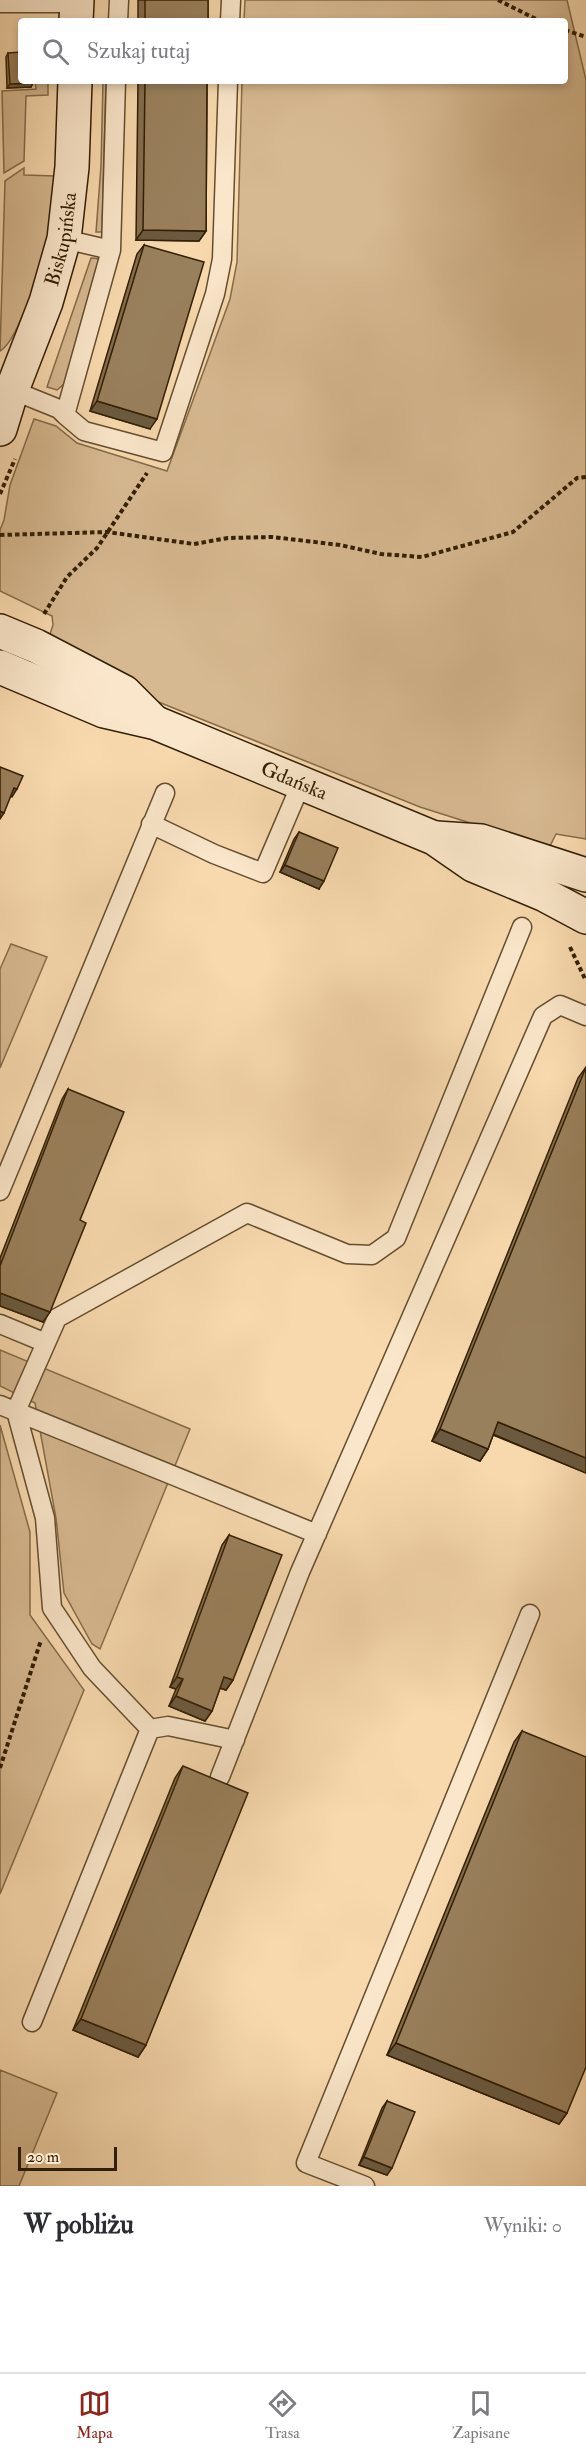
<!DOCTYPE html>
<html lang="pl">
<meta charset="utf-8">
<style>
body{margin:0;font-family:"IM FELL Double Pica",serif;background:#f7f7f7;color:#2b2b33}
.scale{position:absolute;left:18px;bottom:15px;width:99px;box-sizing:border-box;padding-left:6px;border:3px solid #331f03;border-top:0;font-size:16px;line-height:21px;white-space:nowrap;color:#331f03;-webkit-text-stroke:4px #fae6ca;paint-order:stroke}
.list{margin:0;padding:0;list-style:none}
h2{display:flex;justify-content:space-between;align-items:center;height:78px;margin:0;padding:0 24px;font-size:26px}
h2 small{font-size:20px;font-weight:400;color:#7c7c81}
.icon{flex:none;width:33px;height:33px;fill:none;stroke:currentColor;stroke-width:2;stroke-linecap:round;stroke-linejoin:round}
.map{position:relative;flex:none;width:586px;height:2186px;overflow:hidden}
.search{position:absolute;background:#fff;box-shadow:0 3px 9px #0003;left:18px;right:18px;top:18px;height:66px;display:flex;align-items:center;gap:15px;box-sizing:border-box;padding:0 21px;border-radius:6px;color:#7c7c81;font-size:22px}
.sheet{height:186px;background:#fff}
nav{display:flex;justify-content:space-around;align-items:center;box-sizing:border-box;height:84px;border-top:2px solid #e1e1e2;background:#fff;font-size:16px;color:#7c7c81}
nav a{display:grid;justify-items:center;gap:3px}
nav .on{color:#8f2418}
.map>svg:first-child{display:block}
</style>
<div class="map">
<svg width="586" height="2186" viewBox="0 0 586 2186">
<rect width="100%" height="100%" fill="#f8d9ae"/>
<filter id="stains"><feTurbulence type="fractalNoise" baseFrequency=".00333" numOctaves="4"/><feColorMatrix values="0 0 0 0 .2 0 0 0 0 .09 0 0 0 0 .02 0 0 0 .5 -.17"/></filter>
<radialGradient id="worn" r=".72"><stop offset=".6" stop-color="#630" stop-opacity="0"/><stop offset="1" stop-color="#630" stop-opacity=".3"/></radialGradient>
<path fill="#d7b991" stroke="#856c4a" stroke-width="1.5" d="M245 0H567L586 80V839L556 834 549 848 420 807 151 699 48 640 53 625 52 616 0 591V530L4 520 10 485 34 419 56 426 77 443 167 471 230 299 237 262 242 81H565V21H244Z
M35 81H48V95L26 96 24 161 4 173 2 91 36 89Z
M103 81H106L102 232H96L101 166Z
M24 168V175L55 176C52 196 52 217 48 237 43 259 19 341 0 351L5 181Z
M91 258 101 259 64 384 57 390 47 387Z
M11 944 47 957 0 1068V969Z
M0 1350 190 1429 100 1649 92 1644 64 1593 56 1518 35 1403 0 1386Z
M0 1425 30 1532V1615L84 1690 0 1894Z
M0 2070 57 2093 19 2186H0Z"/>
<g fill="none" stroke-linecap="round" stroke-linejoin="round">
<defs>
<path id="lane" d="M0 3H77
M118 21 119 0
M230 21 231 0
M64 239 111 250
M12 390 59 409 65 415 111 250 116 81
M65 415 84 431 163 452 215 294 222 259 228 81
M151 824 214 854 263 873 301 784
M0 1191 165 793
M0 1324 46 1343
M0 1405 317 1534
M235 1740 168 1726 150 1729 92 1668 52 1608 45 1518 16 1411 57 1318 247 1213 347 1254 372 1255 396 1238 522 927
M220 1777 300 1572 543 1016 560 1005 586 1016
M32 2022 150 1729
M365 2186 306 2163 530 1614"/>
<g id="secondary">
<path d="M76 21 77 0"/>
<path id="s1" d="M0 429 12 390 46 302 64 239 72 167 75 81"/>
<path d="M0 631 36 646 124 692 154 722"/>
<path id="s2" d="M0 667 104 711 156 723 434 838 473 865 543 894 586 917"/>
<path d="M436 838 481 841 586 875"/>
</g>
</defs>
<use href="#lane" stroke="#644e2e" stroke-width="21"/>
<use href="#secondary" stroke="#331f03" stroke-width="36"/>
<path stroke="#331f03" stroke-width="4" stroke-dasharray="4.5 3" stroke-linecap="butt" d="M498 0 540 21
M565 30 586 37
M0 494 15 459
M0 535 107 532 194 544 228 538 272 537 340 545 381 554 422 557 513 532 577 478 586 477
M44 614 67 577 97 548 147 473
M570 947 586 981
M0 1768 41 1640"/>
<use href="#lane" stroke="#fae6ca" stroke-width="18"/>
<use href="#secondary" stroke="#fae6ca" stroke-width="33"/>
</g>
<path fill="#846e4f" stroke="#331f03" stroke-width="1.5" d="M138 0H208V21H138Z
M8 53 33 83 31 87 7 88 6 57Z
M138 81H207L206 231 199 241 136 240Z
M144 245 150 429 90 411 137 254Z
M299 832 319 889 280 872 294 839Z
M586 1067V1473L493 1435 488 1449 480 1461 432 1441 578 1078Z
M68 1089 80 1220 43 1322 0 1306V1258L62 1099Z
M229 1535 233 1680 226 1690 220 1688 212 1711 205 1721 169 1706 176 1689 170 1687 222 1545Z
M522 1731 567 2113 559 2124 387 2055 514 1742Z
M183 1766 146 2045 138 2057 73 2030 175 1778Z
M387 2101V2175L359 2165 382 2108Z"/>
<path fill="#6b5a40" stroke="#331f03" stroke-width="1.5" d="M33 83 31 87 7 88 10 84Z
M143 230 206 231 199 241 136 240Z
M97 401 157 419 150 429 90 411Z
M14 788 17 789 12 797 9 795Z
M0 811 4 813 0 819Z
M285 865 324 881 319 889 280 872Z
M0 1293 50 1312 43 1322 0 1306Z
M498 1422 586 1458V1473L490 1433Z
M440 1429 488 1449 480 1461 432 1441Z
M177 1677 183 1679 176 1689 170 1687Z
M224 1677 233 1680 226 1690 217 1687Z
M176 1696 212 1711 205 1721 169 1706Z
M81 2019 146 2045 138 2057 73 2030Z
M396 2043 567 2113 559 2124 387 2055Z
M364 2157 392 2168 387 2175 359 2165Z"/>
<path fill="#99805c" stroke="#331f03" stroke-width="1.5" d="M145 0H208V21H145Z
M21 52V81H33V83L10 84 8 53Z
M145 81H207L206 231 143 230Z
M144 245 204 262 157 419 97 401Z
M0 767 23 776 17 789 14 788 4 813 0 811Z
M299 832 338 848 324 881 285 865Z
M586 1067V1458L498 1422 488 1449 440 1429Z
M68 1089 124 1112 80 1220 86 1223 50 1312 0 1293V1266Z
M229 1535 282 1555 233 1680 224 1677 212 1711 176 1696 183 1679 177 1677Z
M522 1731 586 1757V2067L567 2113 396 2043Z
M183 1766 248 1793 146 2045 81 2019Z
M387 2101 415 2112 392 2168 364 2157Z"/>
<g text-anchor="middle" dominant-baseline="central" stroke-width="4.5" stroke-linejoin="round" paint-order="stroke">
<g font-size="20" fill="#331f03" stroke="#fae6ca">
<text stroke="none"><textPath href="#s1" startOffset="200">Biskupińska</textPath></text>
<text stroke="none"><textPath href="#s2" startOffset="316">Gdańska</textPath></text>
</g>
</g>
<rect width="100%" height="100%" filter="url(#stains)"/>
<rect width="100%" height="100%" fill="url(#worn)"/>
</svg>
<div class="scale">20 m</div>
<div class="search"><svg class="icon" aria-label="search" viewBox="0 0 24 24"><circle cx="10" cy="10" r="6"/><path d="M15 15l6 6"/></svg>Szukaj tutaj</div>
</div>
<section class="sheet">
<h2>W pobliżu<small>Wyniki: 0</small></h2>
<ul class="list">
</ul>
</section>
<nav>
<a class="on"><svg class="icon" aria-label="map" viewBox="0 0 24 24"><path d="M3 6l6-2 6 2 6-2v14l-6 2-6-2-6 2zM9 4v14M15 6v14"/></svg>Mapa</a>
<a><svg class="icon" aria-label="directions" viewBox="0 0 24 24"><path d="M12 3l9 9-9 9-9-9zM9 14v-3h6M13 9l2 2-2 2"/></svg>Trasa</a>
<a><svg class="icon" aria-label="saved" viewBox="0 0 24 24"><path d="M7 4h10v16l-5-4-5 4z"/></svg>Zapisane</a>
</nav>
